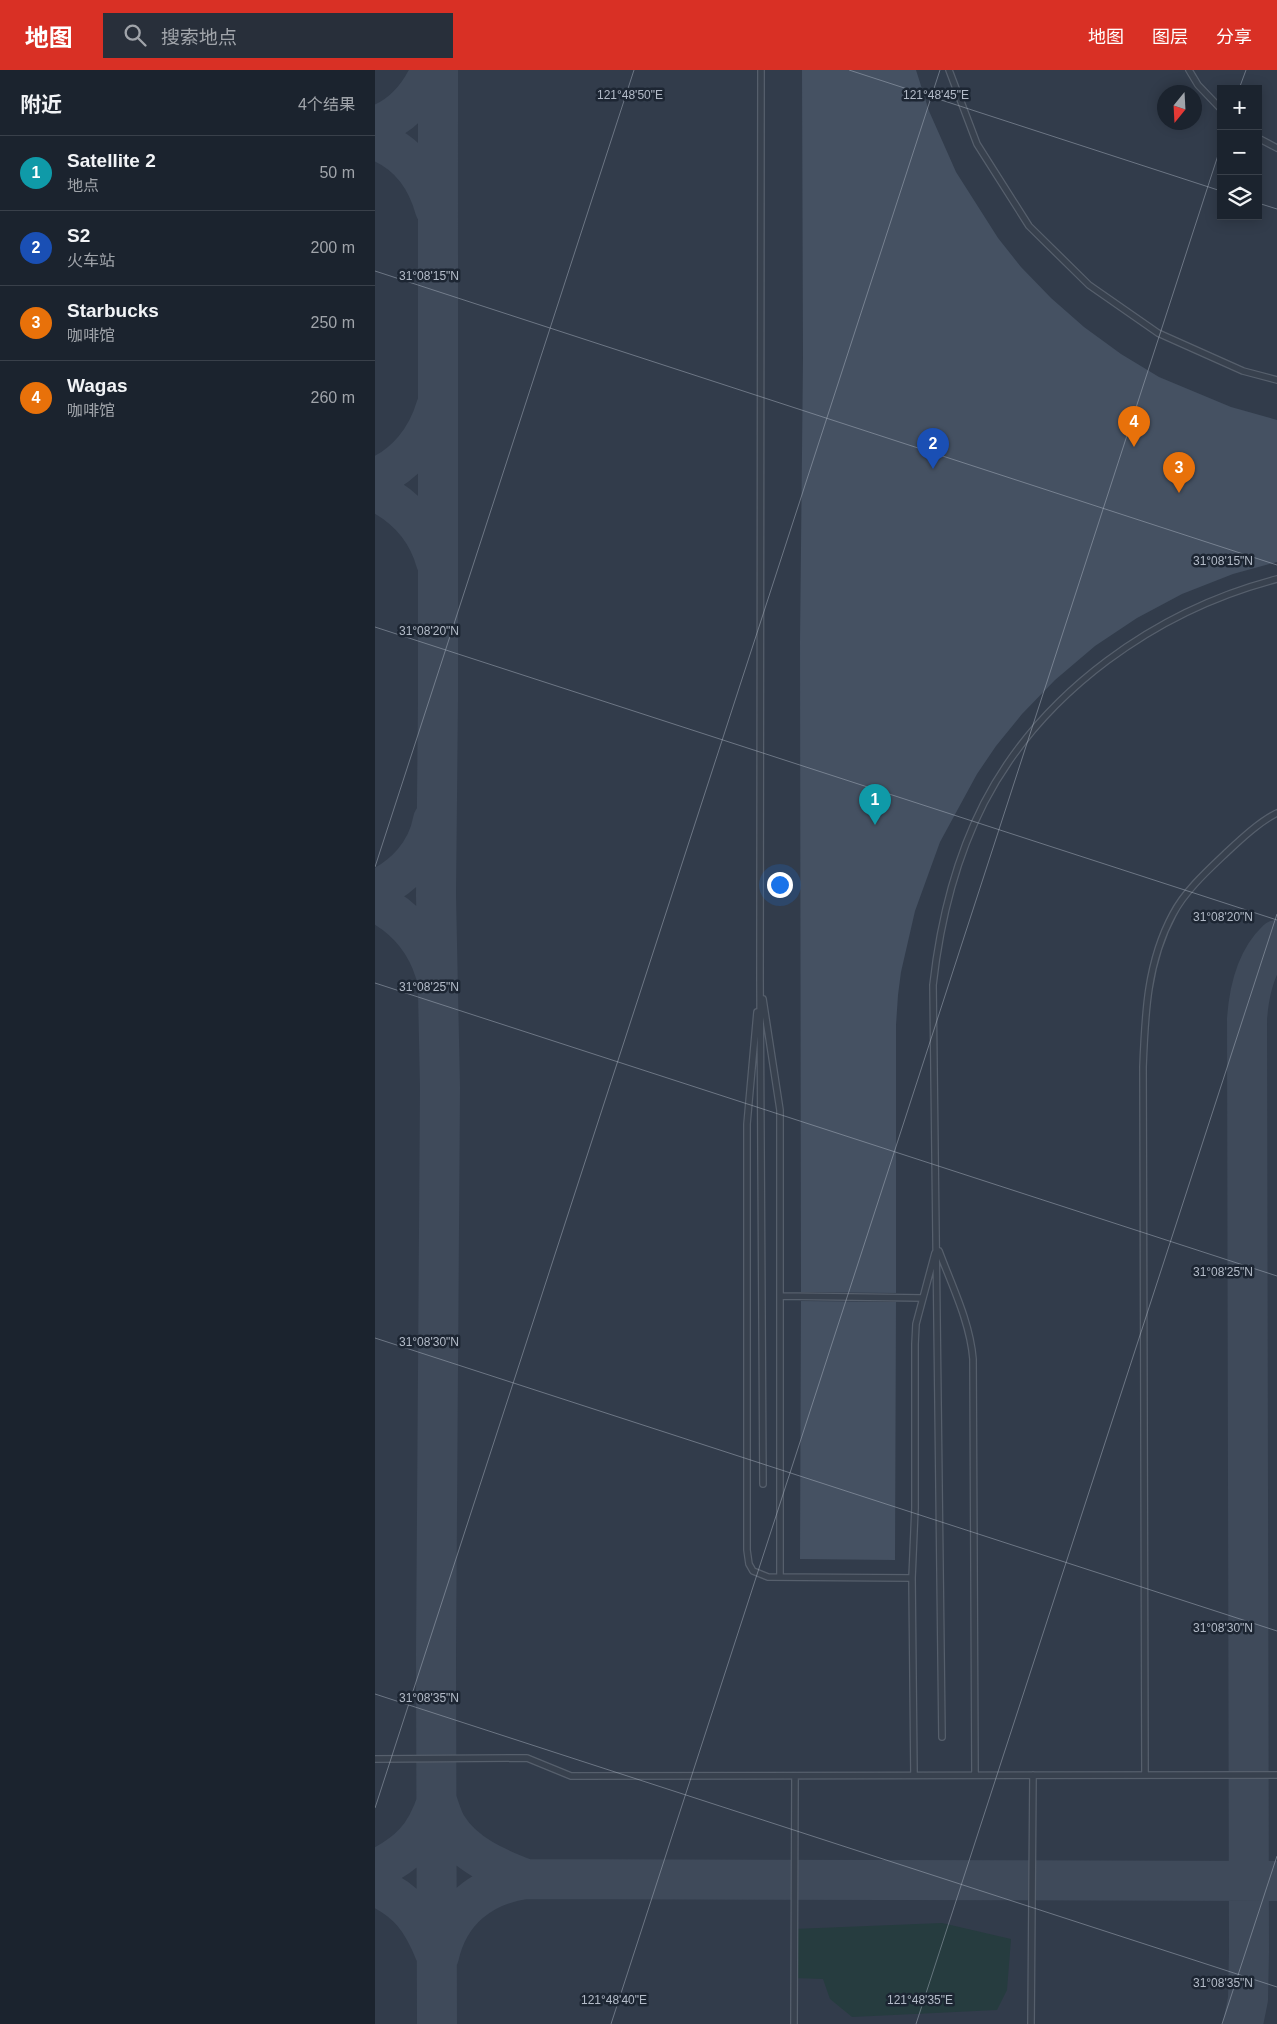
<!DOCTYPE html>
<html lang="zh">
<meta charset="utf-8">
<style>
body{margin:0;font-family:Arial,"Noto Sans SC",sans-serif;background:#282f3a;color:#f1f3f6}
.controls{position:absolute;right:15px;top:15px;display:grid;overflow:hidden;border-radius:0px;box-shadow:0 2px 12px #0003}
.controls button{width:45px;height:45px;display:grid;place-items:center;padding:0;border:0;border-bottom:1px solid #39404a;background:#1b232e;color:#f1f3f6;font:25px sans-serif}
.compass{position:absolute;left:782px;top:15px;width:45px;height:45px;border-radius:50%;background:#1b232e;box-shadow:0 2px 12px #0003;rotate:198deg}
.you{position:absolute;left:404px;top:814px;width:18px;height:18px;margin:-12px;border:4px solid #fff;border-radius:50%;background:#1a73e8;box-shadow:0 0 0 8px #1a73e833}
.badge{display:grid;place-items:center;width:32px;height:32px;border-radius:50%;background:#d93025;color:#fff;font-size:16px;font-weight:700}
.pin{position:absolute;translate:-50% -41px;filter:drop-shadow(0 1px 2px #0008)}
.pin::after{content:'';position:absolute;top:26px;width:18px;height:15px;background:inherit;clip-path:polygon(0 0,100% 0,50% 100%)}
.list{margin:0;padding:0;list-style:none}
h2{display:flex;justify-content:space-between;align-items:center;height:65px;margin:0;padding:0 20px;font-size:21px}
h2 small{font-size:16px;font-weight:400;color:#a0a4aa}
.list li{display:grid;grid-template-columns:32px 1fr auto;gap:15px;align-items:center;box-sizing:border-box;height:75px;padding:0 20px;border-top:1px solid #39404a}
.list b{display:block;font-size:19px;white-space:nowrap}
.list p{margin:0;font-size:16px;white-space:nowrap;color:#a0a4aa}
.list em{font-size:16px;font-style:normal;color:#a0a4aa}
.icon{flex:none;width:28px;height:28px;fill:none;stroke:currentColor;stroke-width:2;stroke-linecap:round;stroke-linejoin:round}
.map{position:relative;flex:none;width:902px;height:1954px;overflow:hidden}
header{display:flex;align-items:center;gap:30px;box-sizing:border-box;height:70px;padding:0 25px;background:#d93025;color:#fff}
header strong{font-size:24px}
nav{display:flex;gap:28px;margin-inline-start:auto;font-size:18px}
.search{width:350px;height:45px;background:#282f3a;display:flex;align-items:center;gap:12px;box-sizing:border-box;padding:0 18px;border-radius:0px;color:#a0a4aa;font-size:19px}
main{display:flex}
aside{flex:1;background:#1b232e}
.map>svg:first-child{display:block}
</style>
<header>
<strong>地图</strong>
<div class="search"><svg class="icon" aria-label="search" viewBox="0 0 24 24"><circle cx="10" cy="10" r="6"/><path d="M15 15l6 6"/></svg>搜索地点</div>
<nav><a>地图</a><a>图层</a><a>分享</a></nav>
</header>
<main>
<aside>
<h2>附近<small>4个结果</small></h2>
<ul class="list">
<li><span class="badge" style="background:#0f9aa8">1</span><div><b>Satellite 2</b><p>地点</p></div><em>50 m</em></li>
<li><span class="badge" style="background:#1a4fb4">2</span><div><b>S2</b><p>火车站</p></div><em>200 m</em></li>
<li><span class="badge" style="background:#e8710a">3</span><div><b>Starbucks</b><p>咖啡馆</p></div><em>250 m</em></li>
<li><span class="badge" style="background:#e8710a">4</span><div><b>Wagas</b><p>咖啡馆</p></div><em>260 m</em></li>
</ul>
</aside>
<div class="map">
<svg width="902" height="1954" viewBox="0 0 902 1954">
<rect width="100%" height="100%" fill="#242f3e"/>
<path fill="#323c4b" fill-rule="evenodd" d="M0 0H902V1954H0ZM846 19H883V146H846ZM790 22H820V52H790Z"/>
<path fill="#263c3f" d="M567 1853 636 1869 632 1920 622 1940 477 1947 455 1929 448 1909 419 1908V1859Z"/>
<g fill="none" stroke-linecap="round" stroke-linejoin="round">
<path stroke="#3f4a5a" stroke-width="40" d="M0 56C27 47 45 25 56 0
M0 70C31 81 51 107 60 139
M0 408C31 395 52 368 61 337
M0 421C31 436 52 459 61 492
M0 820C29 807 52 783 58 750
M0 832C30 847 50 870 60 902
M0 1800C34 1783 50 1767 62 1731 65 1739 67 1748 72 1756 89 1784 122 1798 151 1809
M0 1816C33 1831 47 1850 60 1883
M64 1886C74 1841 107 1815 151 1809L902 1811
M62 1954 61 1584 65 1018 61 825 63 631V0
M868 1954 873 1929 874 1882 872 949C874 921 881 890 902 870"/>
</g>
<path fill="#455162" d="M427 0H541L554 41 581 102 623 168 646 197 676 228 709 257 746 284 784 307 856 337 902 350V492L858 504 807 524 762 548 720 576 680 610 647 644 621 676 602 704 565 772 540 841 526 902 523 925 521 955V1223L426 1222 425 572 428 288Z
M426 1231 521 1232 520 1490 425 1489Z"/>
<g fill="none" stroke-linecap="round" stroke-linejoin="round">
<defs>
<path id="lane" d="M386 0 385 910 388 1414
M574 0 602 74 654 156 714 215 783 263 868 301 902 310
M814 0 823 15 846 39
M883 68 902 78
M388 929 405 1040V1507
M382 942 372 1054V1480L374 1494 378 1501 393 1507 537 1508
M564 1181C577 1216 595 1252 598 1289L600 1705
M405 1226 548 1228
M567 1667 558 915C565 852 580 790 609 733 667 621 782 540 902 509
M0 1689 152 1688 196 1706 902 1705
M539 1705 537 1508 540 1438V1274L541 1254 560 1183
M770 1705 768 997C770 944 772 892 798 844 810 821 832 801 851 783 866 769 884 752 902 743
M419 1954 420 1706
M656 1954 658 1705"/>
</defs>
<use href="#lane" stroke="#565f6c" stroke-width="8"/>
<use href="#lane" stroke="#38414e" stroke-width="5.5"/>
</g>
<path fill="none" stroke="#b4bcc9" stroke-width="1" stroke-opacity="0.45" d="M474 0 846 121M864 19 871 0M883 133 902 139M0 201 902 495M0 557 902 850M0 797 259 0M0 913 902 1206M0 1268 902 1561M0 1624 902 1917M0 1738 565 0M236 1954 846 76M541 1954 902 844M847 1954 902 1786"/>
<g font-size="12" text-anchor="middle" fill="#b4bcc9" stroke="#1d2633" stroke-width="5" stroke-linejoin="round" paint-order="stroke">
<text x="255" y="29">121°48'50"E</text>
<text x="561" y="29">121°48'45"E</text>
<text x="54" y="210">31°08'15"N</text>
<text x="848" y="495">31°08'15"N</text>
<text x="54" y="565">31°08'20"N</text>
<text x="848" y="851">31°08'20"N</text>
<text x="54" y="921">31°08'25"N</text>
<text x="848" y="1206">31°08'25"N</text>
<text x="54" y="1276">31°08'30"N</text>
<text x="848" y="1562">31°08'30"N</text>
<text x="54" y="1632">31°08'35"N</text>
<text x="848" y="1917">31°08'35"N</text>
<text x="239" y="1934">121°48'40"E</text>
<text x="545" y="1934">121°48'35"E</text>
</g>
</svg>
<div class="controls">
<button>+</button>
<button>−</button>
<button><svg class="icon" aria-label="layers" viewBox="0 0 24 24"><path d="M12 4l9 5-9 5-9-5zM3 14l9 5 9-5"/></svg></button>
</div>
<svg class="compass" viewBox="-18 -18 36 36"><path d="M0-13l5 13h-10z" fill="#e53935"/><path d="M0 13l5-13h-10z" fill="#a0a4aa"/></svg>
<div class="you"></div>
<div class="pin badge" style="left:500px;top:755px;background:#0f9aa8">1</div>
<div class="pin badge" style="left:558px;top:399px;background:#1a4fb4">2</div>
<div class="pin badge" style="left:804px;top:423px;background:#e8710a">3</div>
<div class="pin badge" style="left:759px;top:377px;background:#e8710a">4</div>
</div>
</main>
